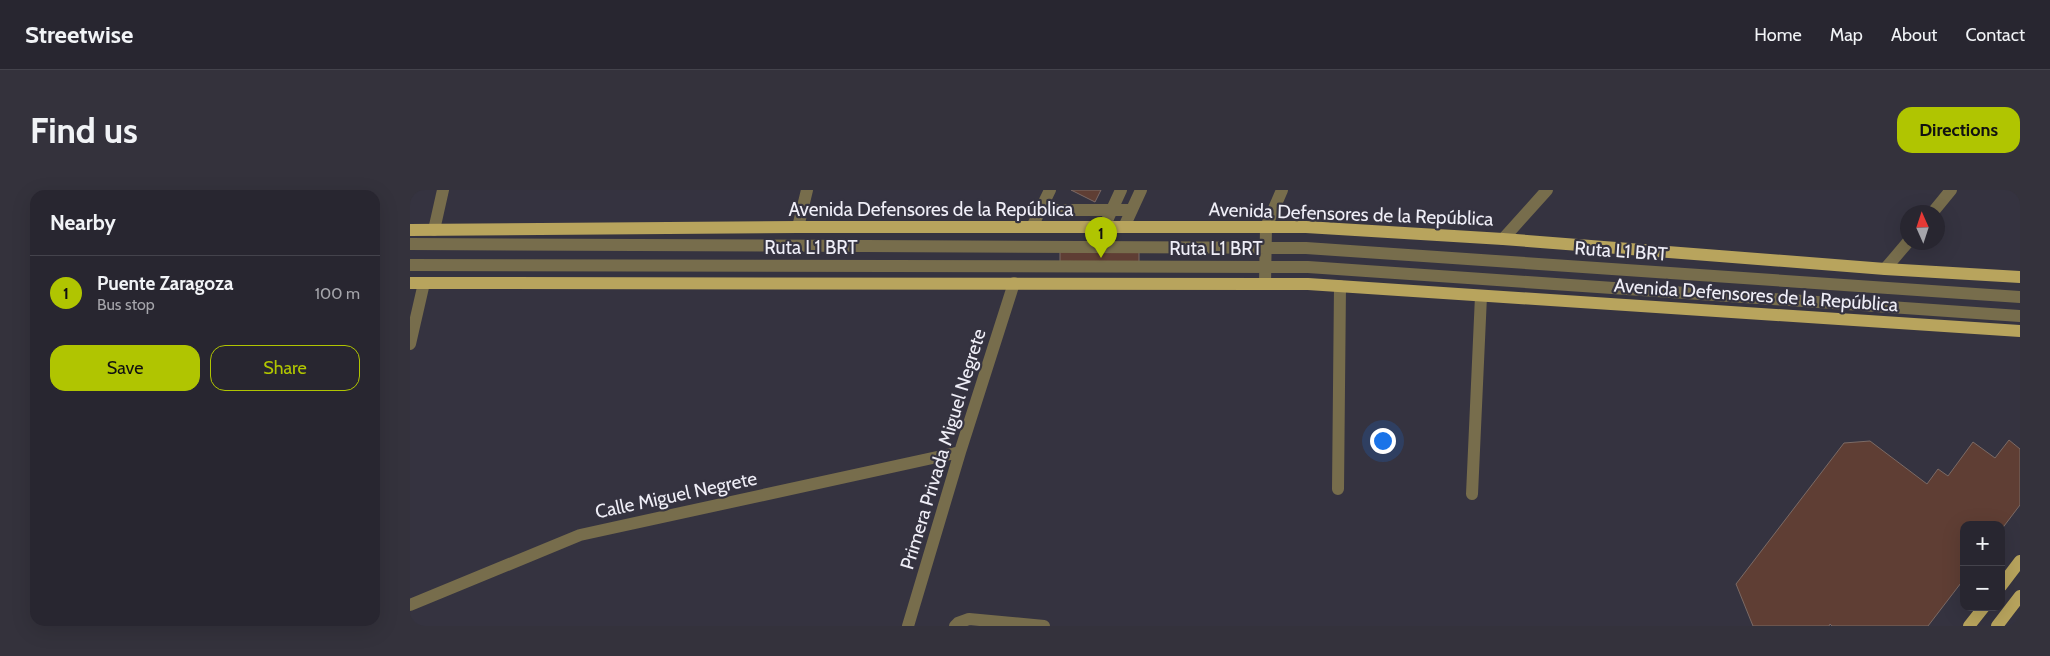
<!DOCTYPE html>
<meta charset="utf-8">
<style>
body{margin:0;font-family:Cabin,sans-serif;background:#34323c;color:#f1f3f6}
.controls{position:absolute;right:15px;bottom:15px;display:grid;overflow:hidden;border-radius:10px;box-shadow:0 5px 20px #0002}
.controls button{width:45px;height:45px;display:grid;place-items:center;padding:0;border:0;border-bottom:1px solid #44434c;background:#282630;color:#f1f3f6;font:25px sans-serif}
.compass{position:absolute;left:1490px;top:15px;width:45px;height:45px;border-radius:50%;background:#282630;box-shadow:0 5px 20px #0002;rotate:357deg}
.you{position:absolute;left:972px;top:250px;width:18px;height:18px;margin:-12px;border:4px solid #fff;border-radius:50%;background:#1a73e8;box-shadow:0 0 0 8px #1a73e833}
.badge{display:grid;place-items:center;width:32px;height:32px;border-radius:50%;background:#b0c501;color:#111;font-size:16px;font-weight:700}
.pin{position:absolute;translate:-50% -41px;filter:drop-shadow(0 1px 2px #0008)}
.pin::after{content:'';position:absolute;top:26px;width:18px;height:15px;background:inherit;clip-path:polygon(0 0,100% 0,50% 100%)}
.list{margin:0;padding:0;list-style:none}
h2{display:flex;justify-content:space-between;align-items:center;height:65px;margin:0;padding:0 20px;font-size:21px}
h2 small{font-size:16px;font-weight:400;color:#a5a5ab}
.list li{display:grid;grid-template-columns:32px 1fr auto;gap:15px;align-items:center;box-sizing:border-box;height:75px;padding:0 20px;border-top:1px solid #44434c}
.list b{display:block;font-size:19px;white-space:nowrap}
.list p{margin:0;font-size:16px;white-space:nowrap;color:#a5a5ab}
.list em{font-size:16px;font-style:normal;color:#a5a5ab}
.actions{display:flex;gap:10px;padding:15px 20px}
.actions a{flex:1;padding:11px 0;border:1px solid #b0c501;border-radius:15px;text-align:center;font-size:18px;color:#b0c501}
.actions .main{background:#b0c501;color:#111}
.map{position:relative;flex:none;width:1610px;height:436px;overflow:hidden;border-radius:15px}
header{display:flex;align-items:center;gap:30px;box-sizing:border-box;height:70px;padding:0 25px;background:#282630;border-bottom:1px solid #44434c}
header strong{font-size:24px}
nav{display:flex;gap:28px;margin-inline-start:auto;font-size:18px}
.intro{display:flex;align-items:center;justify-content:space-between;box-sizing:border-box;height:120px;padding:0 30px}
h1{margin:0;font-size:35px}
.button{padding:12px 22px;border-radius:15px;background:#b0c501;color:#111;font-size:18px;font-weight:700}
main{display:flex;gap:30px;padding:0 30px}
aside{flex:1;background:#282630;border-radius:15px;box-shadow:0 5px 20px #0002}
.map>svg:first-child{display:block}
</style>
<header>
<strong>Streetwise</strong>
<nav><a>Home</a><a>Map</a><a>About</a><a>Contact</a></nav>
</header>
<div class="intro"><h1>Find us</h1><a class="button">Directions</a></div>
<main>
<aside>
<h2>Nearby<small></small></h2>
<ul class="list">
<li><span class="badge">1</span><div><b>Puente Zaragoza</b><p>Bus stop</p></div><em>100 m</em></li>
</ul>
<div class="actions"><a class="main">Save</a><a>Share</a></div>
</aside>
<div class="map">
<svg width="1610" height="436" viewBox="0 0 1610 436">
<rect width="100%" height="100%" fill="#353340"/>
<path fill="#5f3e34" stroke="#7b6a65" d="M661 0H691L685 12Z
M650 60H729V73H650Z
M1599 250 1610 259V315L1591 340V335H1554V389L1518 436H1422L1420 434 1419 436H1343L1326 394 1434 253 1460 251 1517 294 1528 279 1538 286 1563 252 1585 268Z"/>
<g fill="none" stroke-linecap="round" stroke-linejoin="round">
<path stroke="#776d4c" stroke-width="12" d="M630 20H722
M1523 22 1541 0
M388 37 397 0
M622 37 640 0
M694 37 711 0
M714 37 731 0
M24 40 33 0
M1093 49 1137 0
M0 54 896 58 1610 107
M0 75 898 77 1610 126
M1475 79 1498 52
M855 94 856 37 872 0
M0 154 14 93
M928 299 930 96
M1062 304 1071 106
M0 415 170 345 550 262
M498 436 550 262 604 93
M545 436 548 433 559 429 634 436"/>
<path stroke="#b8a45d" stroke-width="12" d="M0 40 388 37H896L1093 49 1475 79 1610 87
M0 93 898 94 1610 141
M1591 396 1610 371
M1559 436 1574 417
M1587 436 1610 406"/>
</g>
<g text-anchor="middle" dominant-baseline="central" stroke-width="4.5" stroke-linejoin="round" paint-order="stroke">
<g font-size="19" fill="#efeef7" stroke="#353340">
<text x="521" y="19">Avenida Defensores de la República</text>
<text transform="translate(941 24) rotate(2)">Avenida Defensores de la República</text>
<text x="401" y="57">Ruta L1 BRT</text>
<text x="806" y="58">Ruta L1 BRT</text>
<text transform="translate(1211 61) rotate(4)">Ruta L1 BRT</text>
<text transform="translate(1346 105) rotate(4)">Avenida Defensores de la República</text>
<text transform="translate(533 259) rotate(-73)">Primera Privada Miguel Negrete</text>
<text transform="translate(266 305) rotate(-12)">Calle Miguel Negrete</text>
</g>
</g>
</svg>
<div class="controls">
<button>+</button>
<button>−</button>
</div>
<svg class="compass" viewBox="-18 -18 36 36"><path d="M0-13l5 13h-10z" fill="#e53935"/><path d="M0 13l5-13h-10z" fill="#a5a5ab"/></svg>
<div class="you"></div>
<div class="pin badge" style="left:691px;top:68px">1</div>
</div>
</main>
